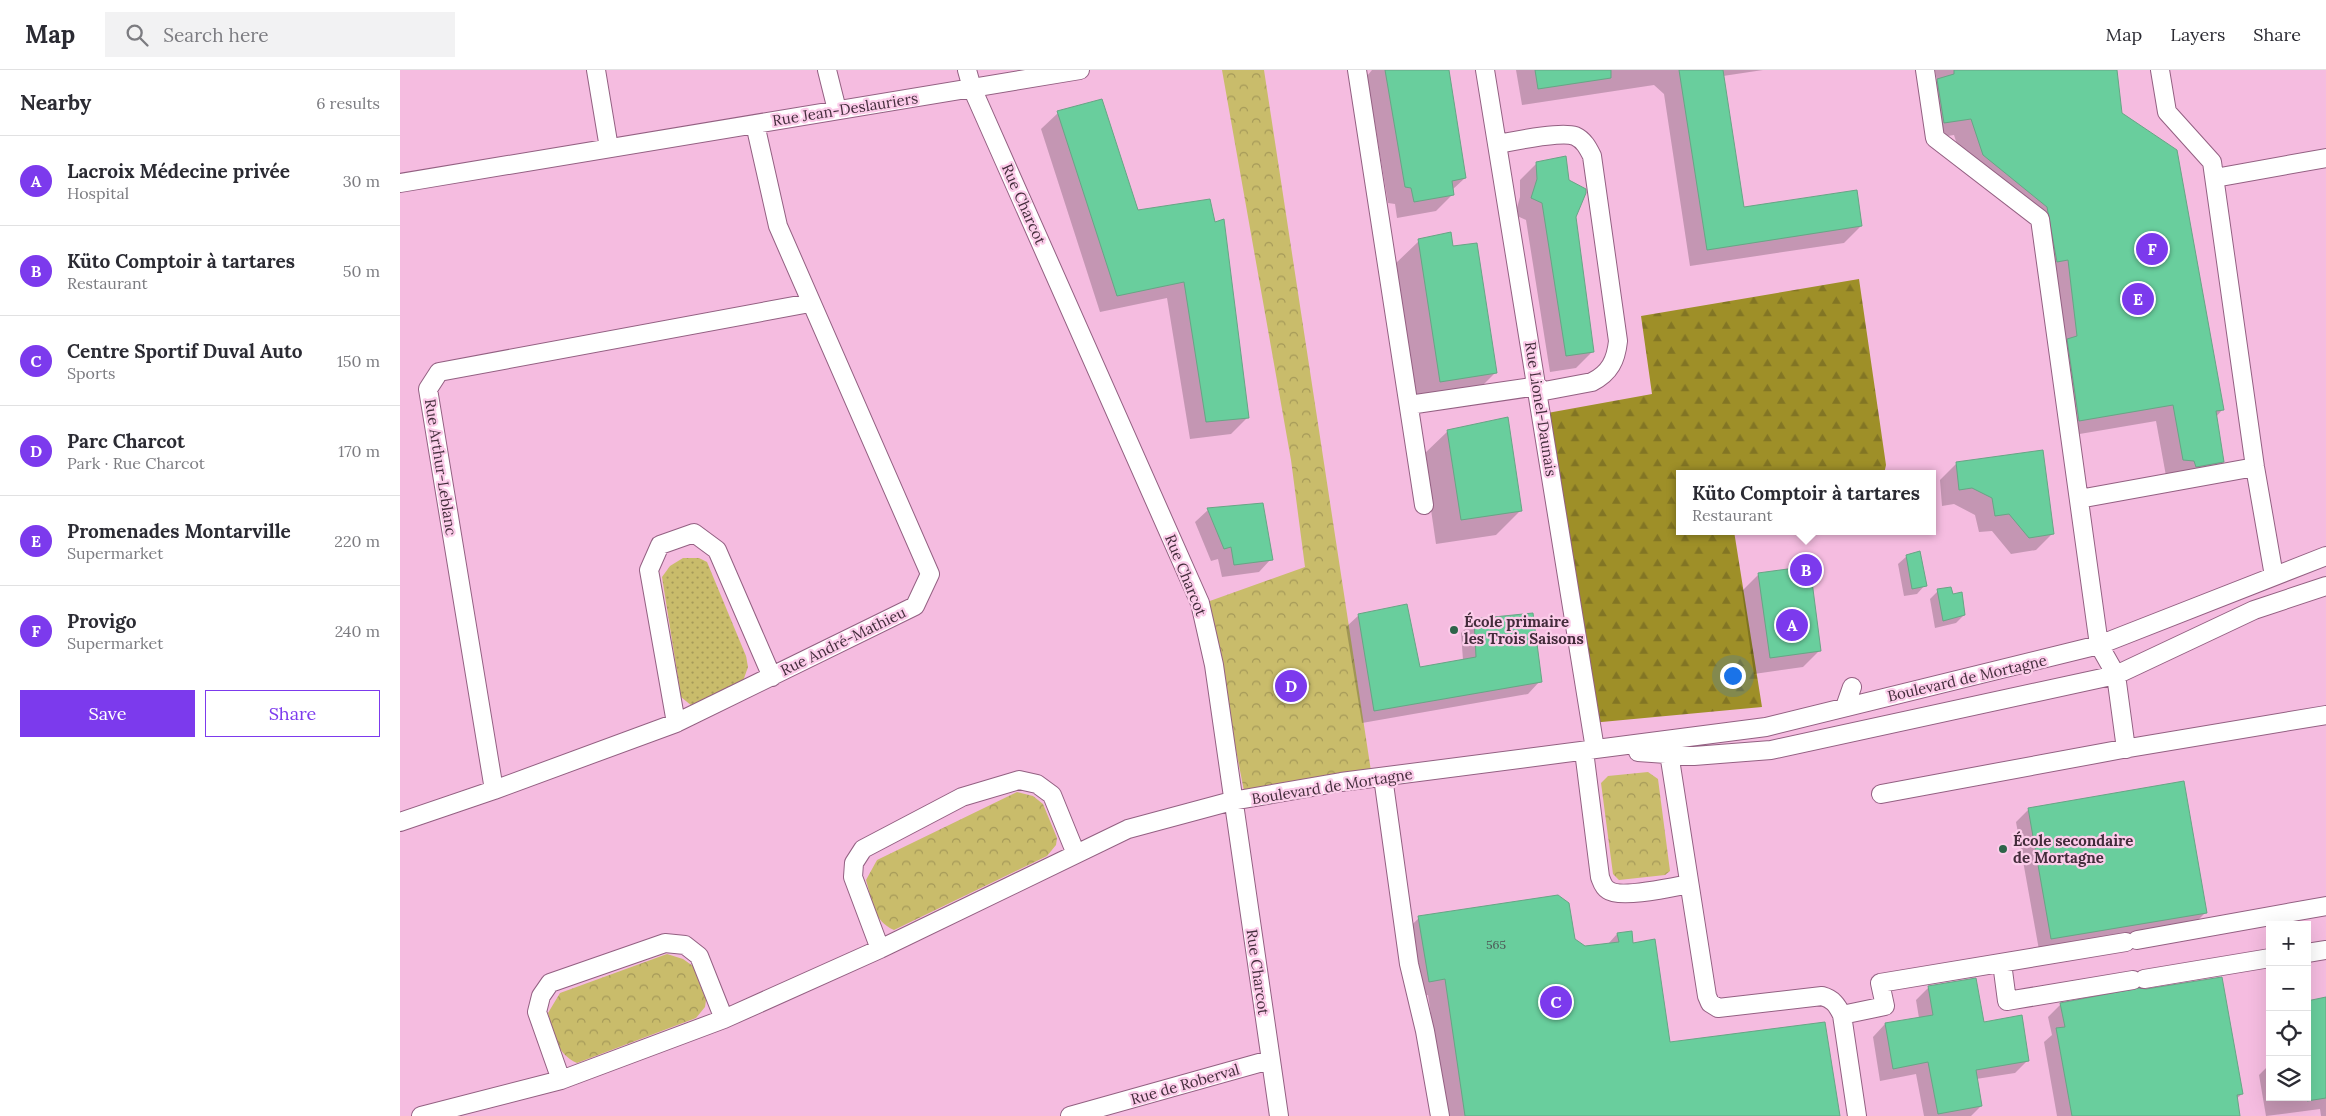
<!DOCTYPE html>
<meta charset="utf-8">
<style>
body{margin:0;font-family:Lora,serif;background:#f2f2f3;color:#2b2b33}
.controls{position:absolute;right:15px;bottom:15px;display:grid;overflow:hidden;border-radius:0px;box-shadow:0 5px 20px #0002}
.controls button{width:45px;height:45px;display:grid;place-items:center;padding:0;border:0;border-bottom:1px solid #e1e1e2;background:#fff;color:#2b2b33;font:25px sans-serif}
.you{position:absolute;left:1332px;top:605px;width:18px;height:18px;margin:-12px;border:4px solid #fff;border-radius:50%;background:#1a73e8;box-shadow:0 0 0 8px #1a73e833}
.badge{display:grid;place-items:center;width:32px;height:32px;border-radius:50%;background:#7c3aed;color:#fff;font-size:16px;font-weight:700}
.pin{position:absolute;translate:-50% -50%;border:2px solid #fff;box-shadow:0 1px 5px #0006}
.popup{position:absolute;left:1276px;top:400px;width:260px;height:65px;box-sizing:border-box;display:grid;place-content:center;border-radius:0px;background:#fff;filter:drop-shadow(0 1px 4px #0005);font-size:16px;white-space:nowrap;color:#7c7c81}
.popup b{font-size:19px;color:#2b2b33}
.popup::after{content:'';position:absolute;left:50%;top:100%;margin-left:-10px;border:10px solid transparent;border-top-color:#fff}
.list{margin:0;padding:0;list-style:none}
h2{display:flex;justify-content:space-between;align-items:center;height:65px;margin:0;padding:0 20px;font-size:21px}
h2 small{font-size:16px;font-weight:400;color:#7c7c81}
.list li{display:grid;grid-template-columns:32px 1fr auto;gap:15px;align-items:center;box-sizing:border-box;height:90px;padding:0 20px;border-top:1px solid #e1e1e2}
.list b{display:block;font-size:19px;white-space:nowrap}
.list p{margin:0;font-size:16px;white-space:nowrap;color:#7c7c81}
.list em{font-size:16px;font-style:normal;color:#7c7c81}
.actions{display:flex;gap:10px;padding:15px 20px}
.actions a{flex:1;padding:11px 0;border:1px solid #7c3aed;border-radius:0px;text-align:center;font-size:18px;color:#7c3aed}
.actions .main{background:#7c3aed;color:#fff}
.icon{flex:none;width:28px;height:28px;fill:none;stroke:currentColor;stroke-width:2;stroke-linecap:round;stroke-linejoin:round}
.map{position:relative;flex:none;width:1926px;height:1046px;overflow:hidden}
header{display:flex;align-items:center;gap:30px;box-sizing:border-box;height:70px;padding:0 25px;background:#fff;border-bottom:1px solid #e1e1e2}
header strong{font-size:24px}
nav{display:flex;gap:28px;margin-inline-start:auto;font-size:18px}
.search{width:350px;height:45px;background:#f2f2f3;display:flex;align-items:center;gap:12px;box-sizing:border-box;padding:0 18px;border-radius:0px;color:#7c7c81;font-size:19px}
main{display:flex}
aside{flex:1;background:#fff}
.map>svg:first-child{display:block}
</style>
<header>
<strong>Map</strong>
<div class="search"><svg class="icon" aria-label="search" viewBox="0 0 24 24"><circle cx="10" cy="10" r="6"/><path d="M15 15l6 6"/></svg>Search here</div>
<nav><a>Map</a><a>Layers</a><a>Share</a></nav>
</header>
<main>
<aside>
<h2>Nearby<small>6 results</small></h2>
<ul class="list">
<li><span class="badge">A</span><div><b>Lacroix Médecine privée</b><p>Hospital</p></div><em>30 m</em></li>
<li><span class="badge">B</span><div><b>Küto Comptoir à tartares</b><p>Restaurant</p></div><em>50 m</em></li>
<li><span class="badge">C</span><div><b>Centre Sportif Duval Auto</b><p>Sports</p></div><em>150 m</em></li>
<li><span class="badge">D</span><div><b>Parc Charcot</b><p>Park · Rue Charcot</p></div><em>170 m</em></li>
<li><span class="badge">E</span><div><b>Promenades Montarville</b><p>Supermarket</p></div><em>220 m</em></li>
<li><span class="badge">F</span><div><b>Provigo</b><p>Supermarket</p></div><em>240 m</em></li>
</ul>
<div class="actions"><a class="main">Save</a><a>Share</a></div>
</aside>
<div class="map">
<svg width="1926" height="1046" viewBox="0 0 1926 1046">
<defs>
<pattern id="grass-dots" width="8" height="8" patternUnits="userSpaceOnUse" patternTransform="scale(1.25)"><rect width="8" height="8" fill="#c9bc6b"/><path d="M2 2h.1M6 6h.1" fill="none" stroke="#a59959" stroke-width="1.8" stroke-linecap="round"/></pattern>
<pattern id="forest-firs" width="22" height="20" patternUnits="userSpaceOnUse" patternTransform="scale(1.25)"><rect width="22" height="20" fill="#9e8f28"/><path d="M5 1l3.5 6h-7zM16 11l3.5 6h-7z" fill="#827524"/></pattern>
<pattern id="park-crowns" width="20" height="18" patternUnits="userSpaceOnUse" patternTransform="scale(1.25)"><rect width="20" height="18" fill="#c9bc6b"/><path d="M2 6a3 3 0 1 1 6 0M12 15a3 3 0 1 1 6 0" fill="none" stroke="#a59959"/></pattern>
</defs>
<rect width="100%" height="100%" fill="#f5bce0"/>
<path fill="url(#grass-dots)" d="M283 488H299L307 492 346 586 348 597 343 611 292 636 281 627 262 507 270 496Z"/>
<path fill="url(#forest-firs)" d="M1459 209 1486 395 1484 404H1280V461H1334L1362 637 1191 653 1142 344 1252 324 1241 246Z"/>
<path fill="url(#park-crowns)" d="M822 0H864L971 701 844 721 807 532 905 497 891 390Z
M1248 702 1258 709 1270 801 1265 805 1219 810 1213 804 1201 713 1208 706Z
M617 722 633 726 643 734 657 768 656 775 647 786 494 860C473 851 472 830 466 810L477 790Z
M267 884 283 889 293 896 306 930 305 937 296 948 177 993C156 984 154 963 148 943L160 923Z"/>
<path fill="#0003" d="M972 0H1048L1065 108 1052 120 1053 124 1036 141 997 148 995 134 988 133 967 6Z
M1116 0H1363L1323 6 1343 138 1461 156 1444 173 1290 196 1264 24 1254 15 1122 35Z
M1535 0H1716L1721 44 1822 340 1816 347 1823 391 1806 408 1766 406 1756 351 1662 367 1631 154 1566 102 1554 65 1528 69 1521 27 1537 11Z
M658 43 737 142 809 130 848 347 831 364 790 369 767 228 700 242 641 59Z
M1137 93 1168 111 1193 281 1176 298 1150 302 1126 150 1115 145 1120 127V110Z
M1019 171 1052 177 1096 302 1071 327 1015 336 994 195Z
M1048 361 1121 440 1096 465 1036 474 1023 385Z
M1556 394 1653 463 1636 480 1611 484 1592 461 1579 462 1575 445 1554 434 1542 436 1540 410Z
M808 440 871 489 859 502 822 507 818 489 811 491 795 452Z
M1507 486 1525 515 1517 524 1504 526 1498 494Z
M1359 504 1420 580 1403 597 1354 604 1342 521Z
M1538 521 1552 526 1564 545 1556 553 1535 558 1530 529Z
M959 545 1019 598 1063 590 1061 563 1074 550 1140 611 1128 624 962 653 946 557Z
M1629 739 1805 843 1793 855 1639 880 1616 752Z
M1019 848 1174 869 1185 877 1208 874 1217 864 1232 874 1269 973 1439 1046H1046L1028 925 1012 928 1002 864Z
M1529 917 1583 953 1628 990 1615 1003 1576 1009 1581 1036 1571 1046H1524L1516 1004 1480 1011 1473 967 1485 954 1519 948 1516 930Z
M1926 929V1046H1921L1920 1039 1866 1046 1859 1005 1870 994V1027H1907V932Z
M1661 934 1842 1024 1836 1029 1839 1046H1657L1644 972 1652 965 1648 947Z"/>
<path fill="#69ce9d" stroke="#67a585" d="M985 0H1049L1066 108 1052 111 1054 125 1014 132 1011 118 1005 117Z
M1135 0H1211V8L1138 19Z
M1279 0H1323L1344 137 1457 120 1462 156 1307 180Z
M1554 0H1717L1722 43 1777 80 1824 340 1816 341 1824 392 1796 397 1794 391 1783 390 1773 335 1679 351 1667 269 1677 266 1668 190 1657 192 1647 137 1583 85 1571 49 1544 53 1537 9 1554 4Z
M702 29 738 140 810 129 815 152 824 149 849 348 806 352 784 212 717 226 657 41Z
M1166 86 1169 110 1186 119V123L1176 147 1194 282 1166 286 1142 133 1131 128 1137 109 1136 92Z
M1051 162 1053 176 1077 173 1097 303 1040 312 1018 169Z
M1108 347 1122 441 1061 450 1047 360Z
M1643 380 1654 464 1629 468 1609 444 1595 446 1592 428 1572 418 1559 420 1556 392Z
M863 433 873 490 834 495 831 477 824 479 807 438Z
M1520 481 1527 516 1512 519 1506 485Z
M1410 496 1421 581 1370 588 1358 503Z
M1551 517 1553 524 1562 522 1565 545 1543 551 1537 519Z
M1007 534 1020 597 1076 587 1074 549 1133 543 1142 612 974 641 958 544Z
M1784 711 1807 843 1651 869 1628 738Z
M1158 825 1169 833 1175 869 1185 876 1219 872 1217 863 1232 861 1233 873 1255 869 1270 972 1425 952 1440 1046H1065L1045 909 1029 912 1018 846Z
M1822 907 1843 1024 1837 1025 1840 1046H1672L1656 958 1665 957 1660 933 1739 918 1746 919Z
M1576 908 1584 952 1622 945 1629 991 1576 1000 1582 1036 1538 1044 1528 992 1493 999 1485 953 1533 945 1528 916Z
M1926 927V1028L1907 1031V985L1909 984 1907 972V931Z"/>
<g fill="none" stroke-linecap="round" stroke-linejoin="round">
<defs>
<path id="minor" d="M196 0 209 78
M427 0 437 40
M567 0 572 18 800 533 814 595 879 1046
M957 0 1024 435
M1085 0 1195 679
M1525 0 1535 68 1640 149 1699 575 1716 605 1726 679
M1760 0 1767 42 1812 92 1855 397 1874 506
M1098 74C1114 71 1161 61 1175 66 1184 70 1188 78 1192 86L1218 271C1216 290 1210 303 1192 312L1139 322
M1815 108 1926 88
M0 113 680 0
M1009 335 1138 316
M1679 429 1855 397
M1445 637 1452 617
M276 653 249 500 260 475 294 463 317 480 372 607
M1184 681 1200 807C1202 812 1203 817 1208 820 1220 829 1273 817 1289 814
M1238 682 1294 686 1371 680 1716 605 1854 540 1926 516
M1269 683 1307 926 1310 933 1318 938 1422 926C1433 929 1437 935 1442 945L1485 936 1480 913 1726 872
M983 707 1009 894 1025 961 1040 1046
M94 720 28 319 39 302 410 233
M1481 724 1723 679 1926 645
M0 752 94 720 276 653 515 536 530 504 378 156 355 54
M1737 870 1926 836
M480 879 453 807 454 793 463 779 562 727 619 710 637 714 652 725 676 784
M1907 883 1926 880
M1602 893 1607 931 1733 910
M1744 909 1870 888
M1442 945 1457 1046
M161 1010 137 942 141 926 150 913 265 873 285 875 299 886 324 949
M21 1046 161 1010 324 949 480 879 728 759 832 731 941 712 1366 657 1699 575 1926 486
M670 1046 870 990"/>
</defs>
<use href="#minor" stroke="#936082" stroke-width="20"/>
<use href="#minor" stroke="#fff" stroke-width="18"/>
</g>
<g fill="#2d6349" stroke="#fccdea" stroke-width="2">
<circle cx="1054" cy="560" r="5"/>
<circle cx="1603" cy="779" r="5"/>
</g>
<g text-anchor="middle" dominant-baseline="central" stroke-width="4.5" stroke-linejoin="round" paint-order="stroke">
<g font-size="12" fill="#4c5454">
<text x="1096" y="874">565</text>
</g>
<g font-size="15" fill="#432c3b" stroke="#fccdea">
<text transform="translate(445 39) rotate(-9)">Rue Jean-Deslauriers</text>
<text transform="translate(624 134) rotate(66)">Rue Charcot</text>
<text transform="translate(1141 339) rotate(81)">Rue Lionel-Daunais</text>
<text transform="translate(41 397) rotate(81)">Rue Arthur-Leblanc</text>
<text transform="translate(786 505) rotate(68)">Rue Charcot</text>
<text transform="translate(443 571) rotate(-26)">Rue André-Mathieu</text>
<text transform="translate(1567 608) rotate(-13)">Boulevard de Mortagne</text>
<text transform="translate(932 716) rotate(-9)">Boulevard de Mortagne</text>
<text transform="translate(858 902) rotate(82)">Rue Charcot</text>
<text transform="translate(785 1014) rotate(-16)">Rue de Roberval</text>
</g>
<g font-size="15" font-weight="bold" fill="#432c3b" stroke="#fccdea" text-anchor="start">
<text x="1064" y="551">École primaire<tspan x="1064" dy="17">les Trois Saisons</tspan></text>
<text x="1613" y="770">École secondaire<tspan x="1613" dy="17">de Mortagne</tspan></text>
</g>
</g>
</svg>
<div class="controls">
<button>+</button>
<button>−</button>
<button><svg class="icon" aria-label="locate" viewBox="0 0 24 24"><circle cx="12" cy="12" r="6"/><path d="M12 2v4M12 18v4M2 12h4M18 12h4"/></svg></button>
<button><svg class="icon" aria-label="layers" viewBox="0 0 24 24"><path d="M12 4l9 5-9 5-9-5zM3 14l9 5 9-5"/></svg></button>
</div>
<div class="you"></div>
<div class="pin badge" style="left:1392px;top:555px">A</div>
<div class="pin badge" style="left:1406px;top:500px">B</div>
<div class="popup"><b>Küto Comptoir à tartares</b>Restaurant</div>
<div class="pin badge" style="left:1156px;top:932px">C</div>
<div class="pin badge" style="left:891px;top:616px">D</div>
<div class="pin badge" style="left:1738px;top:229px">E</div>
<div class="pin badge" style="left:1752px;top:179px">F</div>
</div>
</main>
